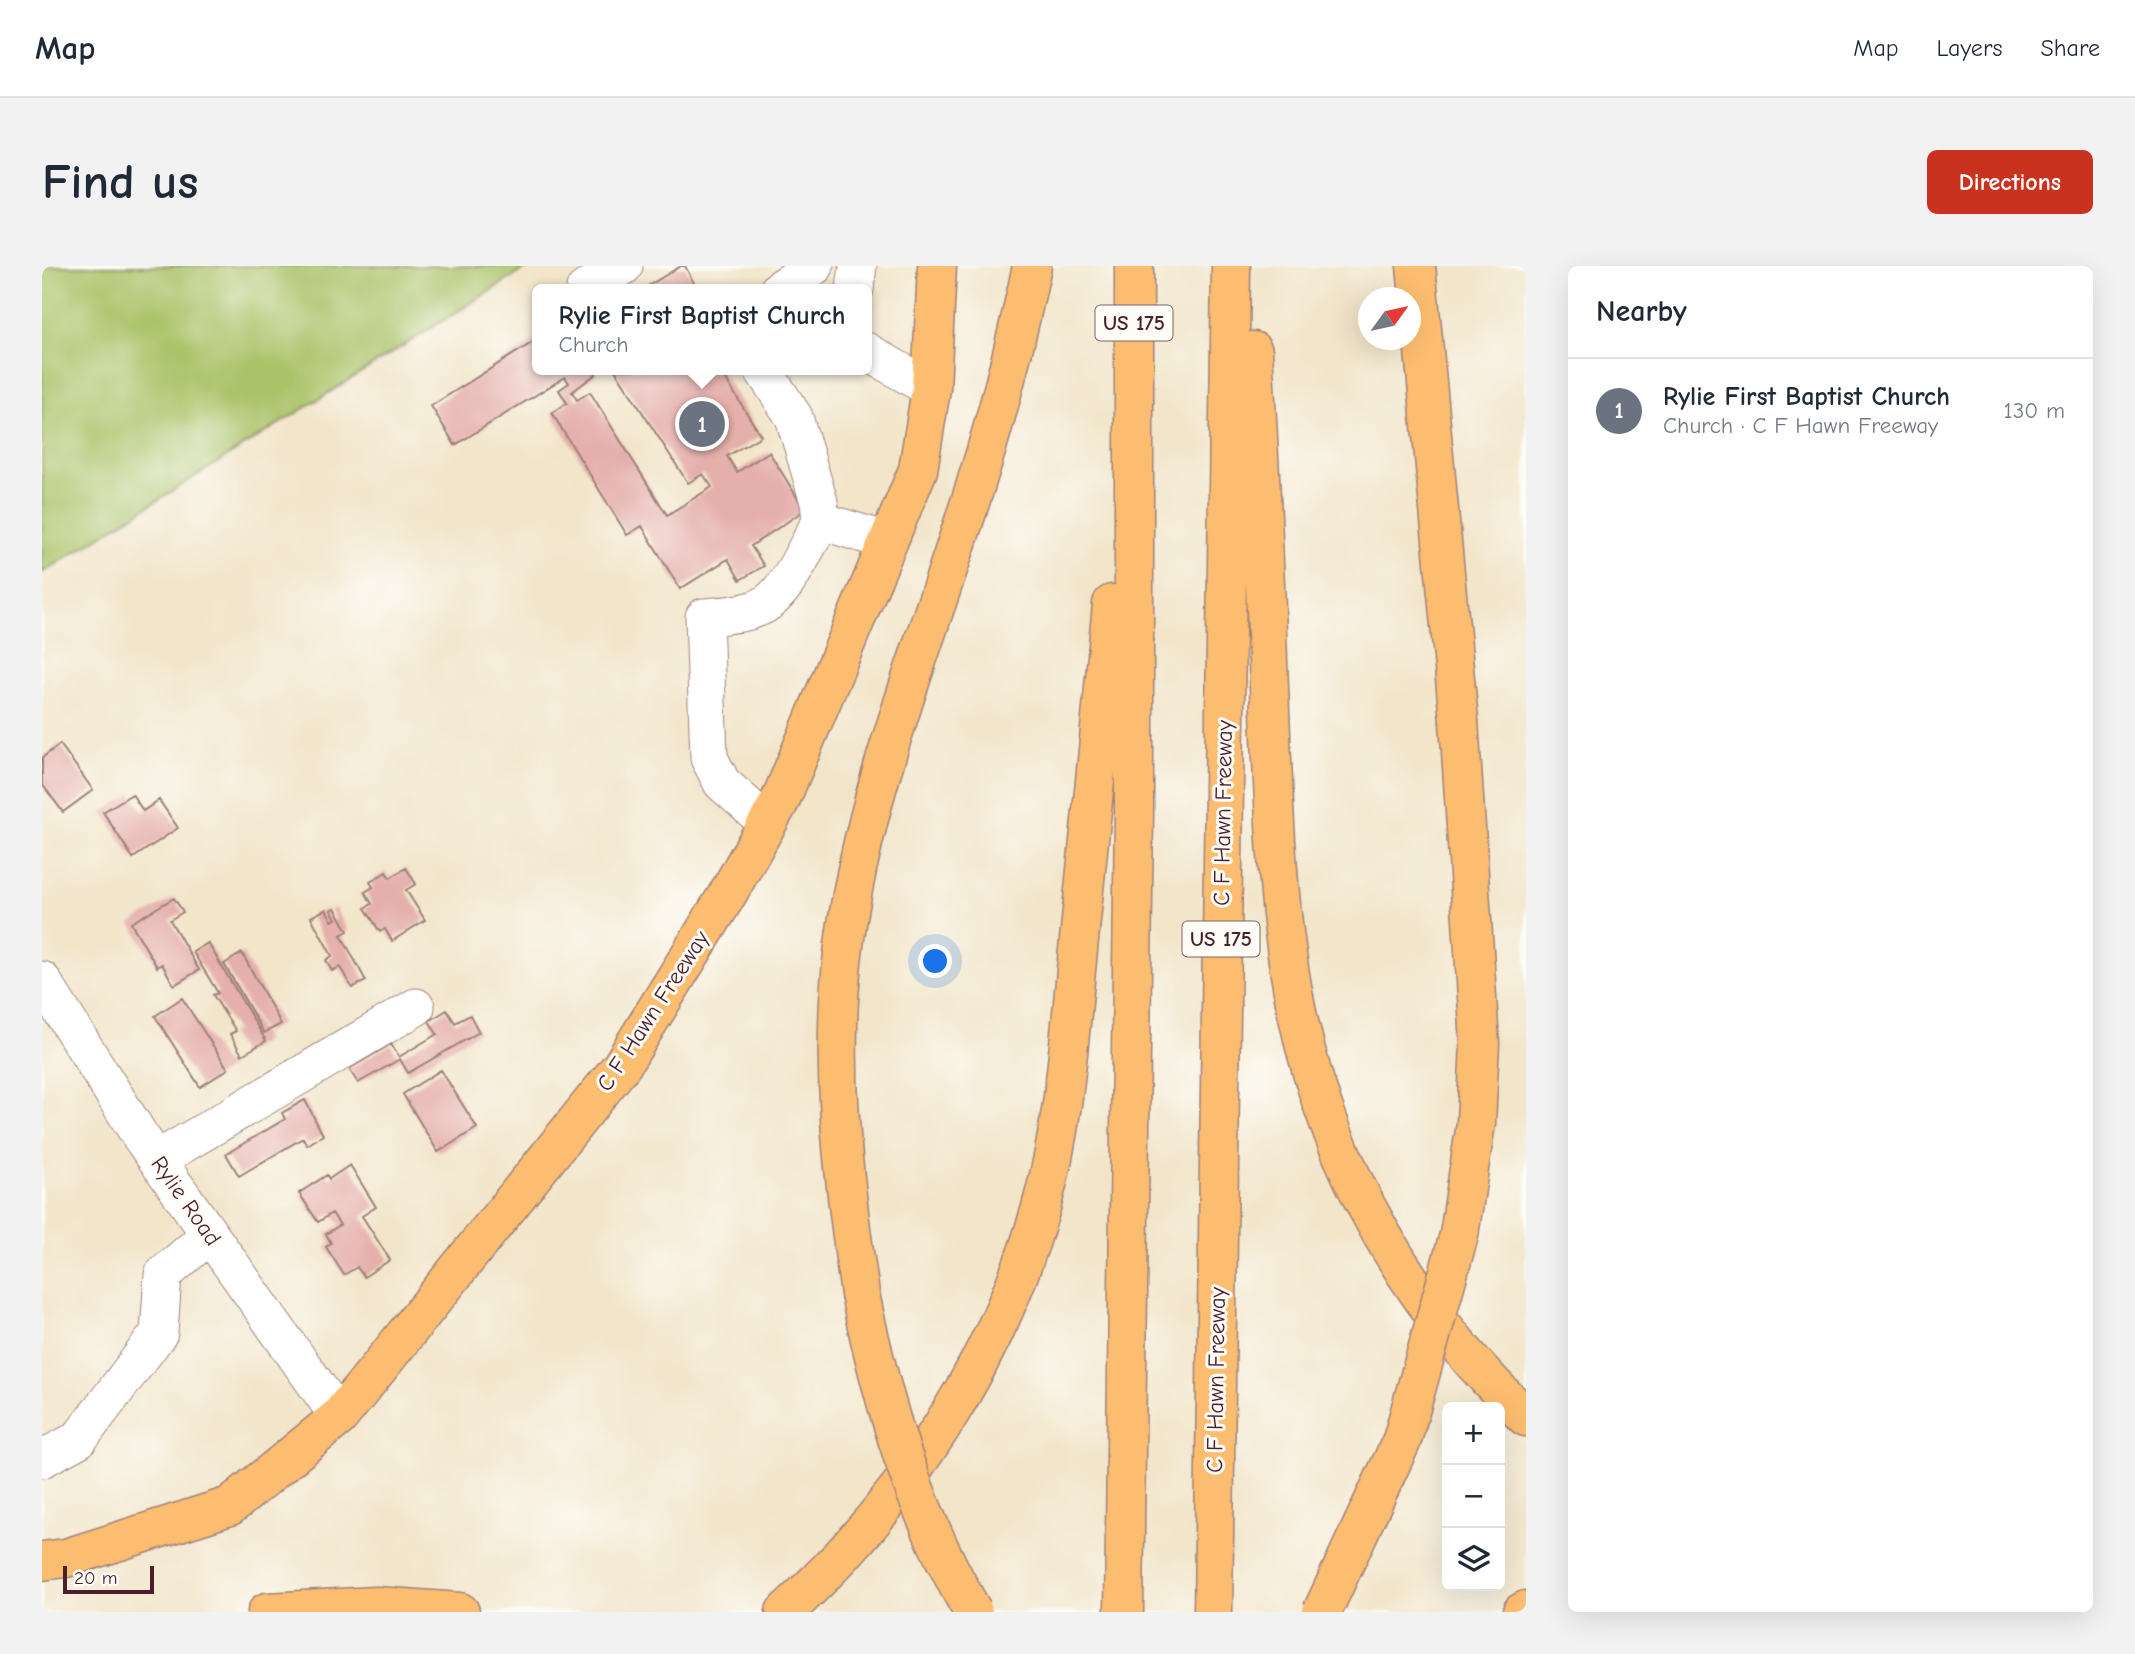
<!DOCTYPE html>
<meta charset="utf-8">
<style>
body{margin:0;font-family:"Comic Neue",sans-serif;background:#f2f2f3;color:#1f2937}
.controls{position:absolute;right:21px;bottom:21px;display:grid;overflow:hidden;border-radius:10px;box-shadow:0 7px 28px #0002}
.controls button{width:63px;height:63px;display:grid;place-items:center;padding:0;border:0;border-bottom:2px solid #e0e1e3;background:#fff;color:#1f2937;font:35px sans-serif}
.compass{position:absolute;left:1316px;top:21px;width:63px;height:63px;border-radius:50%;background:#fff;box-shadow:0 7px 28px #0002;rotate:57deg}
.scale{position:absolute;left:21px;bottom:18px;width:91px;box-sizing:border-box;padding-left:7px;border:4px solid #4a1f2b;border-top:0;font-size:19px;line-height:24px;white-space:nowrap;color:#4a1f2b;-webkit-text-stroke:5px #fdfcf7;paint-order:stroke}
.you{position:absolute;left:894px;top:696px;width:24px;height:24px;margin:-18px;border:5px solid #fff;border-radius:50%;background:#1a73e8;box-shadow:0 0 0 10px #1a73e833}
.badge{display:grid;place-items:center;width:46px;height:46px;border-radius:50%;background:#c8321e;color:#fff;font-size:23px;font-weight:700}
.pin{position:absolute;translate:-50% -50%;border:4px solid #fff;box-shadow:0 2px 7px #0006}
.popup{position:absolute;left:490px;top:18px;width:340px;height:91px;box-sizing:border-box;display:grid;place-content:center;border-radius:10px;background:#fff;filter:drop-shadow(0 2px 5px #0005);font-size:23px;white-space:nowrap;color:#747a83}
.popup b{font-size:26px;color:#1f2937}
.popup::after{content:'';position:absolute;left:50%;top:100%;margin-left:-14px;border:14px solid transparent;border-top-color:#fff}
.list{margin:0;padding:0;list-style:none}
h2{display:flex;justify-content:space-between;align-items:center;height:91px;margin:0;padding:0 28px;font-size:30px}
h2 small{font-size:23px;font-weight:400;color:#747a83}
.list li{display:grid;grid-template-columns:46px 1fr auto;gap:21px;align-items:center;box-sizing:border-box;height:105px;padding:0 28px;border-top:2px solid #e0e1e3}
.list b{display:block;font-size:26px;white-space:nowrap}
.list p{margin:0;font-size:23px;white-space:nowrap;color:#747a83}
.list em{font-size:23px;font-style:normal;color:#747a83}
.icon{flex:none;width:38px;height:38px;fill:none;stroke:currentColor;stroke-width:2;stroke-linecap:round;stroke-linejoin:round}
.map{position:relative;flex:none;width:1484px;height:1346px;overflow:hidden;border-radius:10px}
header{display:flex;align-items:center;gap:42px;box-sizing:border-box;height:98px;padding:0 35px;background:#fff;border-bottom:2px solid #e0e1e3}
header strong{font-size:33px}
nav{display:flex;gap:38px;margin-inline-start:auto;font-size:24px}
.intro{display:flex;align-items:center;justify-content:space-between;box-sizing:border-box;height:168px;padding:0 42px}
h1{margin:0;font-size:49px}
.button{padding:18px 32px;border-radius:10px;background:#c8321e;color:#fff;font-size:24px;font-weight:700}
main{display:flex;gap:42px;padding:0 42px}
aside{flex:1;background:#fff;border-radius:10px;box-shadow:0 7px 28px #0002}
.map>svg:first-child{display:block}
</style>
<header>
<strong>Map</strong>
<nav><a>Map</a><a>Layers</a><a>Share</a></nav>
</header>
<div class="intro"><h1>Find us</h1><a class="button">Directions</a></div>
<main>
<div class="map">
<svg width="1484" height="1346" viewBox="0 0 1484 1346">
<rect width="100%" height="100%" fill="#fdfcf7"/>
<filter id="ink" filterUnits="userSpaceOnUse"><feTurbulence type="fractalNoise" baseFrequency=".0143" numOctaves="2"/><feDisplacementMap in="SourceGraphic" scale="14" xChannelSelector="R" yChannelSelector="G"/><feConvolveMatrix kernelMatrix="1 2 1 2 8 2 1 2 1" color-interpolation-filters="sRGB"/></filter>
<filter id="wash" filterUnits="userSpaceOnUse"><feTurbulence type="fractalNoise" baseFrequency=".00686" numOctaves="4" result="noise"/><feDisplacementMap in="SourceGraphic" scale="28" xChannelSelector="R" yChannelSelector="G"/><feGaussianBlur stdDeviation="1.57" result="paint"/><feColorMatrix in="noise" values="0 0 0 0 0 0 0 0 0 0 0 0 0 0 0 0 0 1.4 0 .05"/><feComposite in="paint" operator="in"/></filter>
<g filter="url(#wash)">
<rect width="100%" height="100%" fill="#f2e5ca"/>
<path fill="#aac369" stroke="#7a714a" stroke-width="2" d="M0 0H488L0 307Z"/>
<g id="blocks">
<path fill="#e5afab" d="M639 0H643L655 23H601Z
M496 73V104H552L554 108 530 126 535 134 548 126 625 249 670 221 661 208 646 217 573 104H678L719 170 685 190 695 206 727 186 763 244 709 280 722 300 698 314 686 293 638 323 600 260 585 269 510 147 525 137 517 124 527 117 523 111 413 179 389 140Z
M18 478 51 524 21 546 0 518V492Z
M90 528 101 545 117 534 136 562 91 592 61 546Z
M364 602 374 618 364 624 383 654 350 675 343 663 338 666 323 642 330 638 323 626 331 621 328 616 344 606 348 612Z
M132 632 141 646 128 654 157 704 132 719 120 698 115 701 89 657Z
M293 642 306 665 299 669 324 715 310 722 298 701 290 705 284 694 290 690 269 651 284 643 290 655 294 653 289 644Z
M166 677 224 775 200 789 188 768 194 765 171 729 176 727 151 686Z
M200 687 239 758 222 767 182 698Z
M140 732 186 803 158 821 113 750Z
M405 744 413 757 428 749 437 766 366 807 358 793 316 817 307 803 349 778 357 791 395 768 387 755Z
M399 804 435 862 396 886 361 828Z
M263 834 281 869 265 879 261 872 197 910 184 888 243 853 240 847Z
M308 899 334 941 320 950 348 994 322 1011 315 1001 302 1009 284 981 289 977 284 968 298 959 290 947 276 956 257 927 285 909 287 913Z"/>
</g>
</g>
<g filter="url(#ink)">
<use href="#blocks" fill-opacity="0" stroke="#9e827a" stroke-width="2"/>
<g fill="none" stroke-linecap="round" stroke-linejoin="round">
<defs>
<path id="minor" d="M543 23 582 0
M737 23 773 0
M813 23 816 0
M824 85 889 123
M721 104 752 151 777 236 779 255 845 275
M725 557 680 517 667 492 662 351C680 349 699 349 716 342 744 332 764 280 779 255
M0 714 98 870 297 1151
M116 893 374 741
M0 1193 37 1173 117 1067 121 1009 167 969"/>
<path id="major" d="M0 1295 24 1292 188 1240 297 1151 580 799 685 629 738 535 876 204 889 123 895 0"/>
<path id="highway" d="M1374 0 1417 455
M1211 85C1218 197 1223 309 1227 422 1232 531 1233 644 1256 751 1288 903 1371 1045 1484 1151
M818 1028C801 912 787 796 802 679 823 518 889 365 936 211 958 141 975 71 990 0
M225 1346 334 1340 418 1346
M743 1346C863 1236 956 1096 1000 938 1022 859 1027 775 1035 694 1047 575 1059 457 1070 338
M1082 1346 1092 545V0
M1171 1346 1189 0
M1480 1346 1484 1344"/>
</defs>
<use href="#minor" stroke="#9e827a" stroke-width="39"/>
<use href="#major" stroke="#9e827a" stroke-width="41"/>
<use href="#highway" stroke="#9e827a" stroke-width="41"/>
<use href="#minor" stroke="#fff" stroke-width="37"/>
<use href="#major" stroke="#fcbd6f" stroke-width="38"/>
<use href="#highway" stroke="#fcbd6f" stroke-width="38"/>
<defs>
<path id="highway-bridge" d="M818 1028C841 1139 873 1248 931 1346
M1280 1346 1360 1174 1417 969 1434 857 1438 777 1417 455"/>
</defs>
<use href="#highway-bridge" stroke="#9e827a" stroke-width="41" stroke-linecap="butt"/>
<use href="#highway-bridge" stroke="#fcbd6f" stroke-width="38"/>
</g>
</g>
<g text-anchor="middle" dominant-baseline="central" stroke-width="6" stroke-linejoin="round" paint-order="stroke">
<g fill="#fdfcf7" stroke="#806168" stroke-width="2">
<rect x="1053.5" y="39.5" width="77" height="35" rx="5"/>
<rect x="1140.5" y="655.5" width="77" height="35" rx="5"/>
</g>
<g font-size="21" font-weight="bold" fill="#4a1f2b">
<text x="1092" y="57">US 175</text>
<text x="1179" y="673">US 175</text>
</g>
<g font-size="23" fill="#4a1f2b" stroke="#fdfcf7">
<text transform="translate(1181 547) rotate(-89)">C F Hawn Freeway</text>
<text transform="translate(611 745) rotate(-57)">C F Hawn Freeway</text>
<text transform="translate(144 935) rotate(55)">Rylie Road</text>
<text transform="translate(1174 1114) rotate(-89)">C F Hawn Freeway</text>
</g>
</g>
</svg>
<div class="controls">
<button>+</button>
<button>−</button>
<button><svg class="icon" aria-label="layers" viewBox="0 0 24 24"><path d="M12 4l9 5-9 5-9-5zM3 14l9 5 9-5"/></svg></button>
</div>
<svg class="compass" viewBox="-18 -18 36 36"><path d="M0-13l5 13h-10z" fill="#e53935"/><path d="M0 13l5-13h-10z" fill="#747a83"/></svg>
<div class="scale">20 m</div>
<div class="you"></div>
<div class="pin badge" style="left:660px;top:158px;background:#6b7280">1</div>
<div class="popup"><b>Rylie First Baptist Church</b>Church</div>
</div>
<aside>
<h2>Nearby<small></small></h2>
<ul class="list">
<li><span class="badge" style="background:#6b7280">1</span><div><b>Rylie First Baptist Church</b><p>Church · C F Hawn Freeway</p></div><em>130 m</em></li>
</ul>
</aside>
</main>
